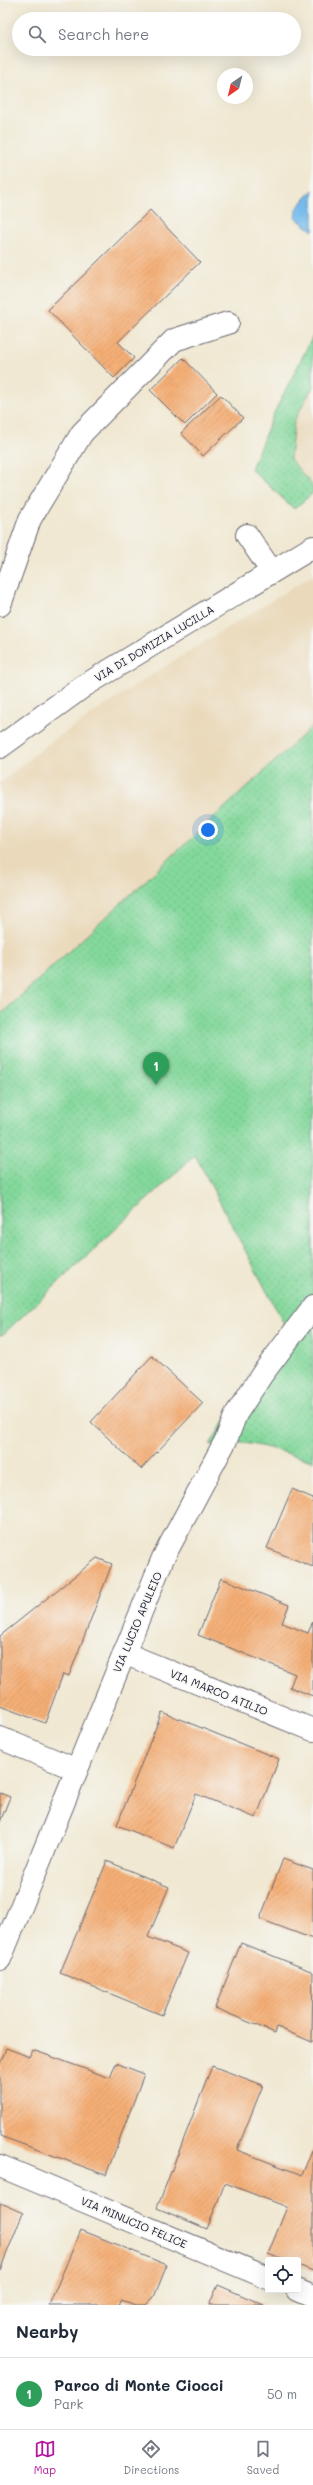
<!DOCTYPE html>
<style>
body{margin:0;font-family:Mali,sans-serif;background:#f2f2f3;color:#1f2937}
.controls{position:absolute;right:12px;bottom:12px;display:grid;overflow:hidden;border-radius:4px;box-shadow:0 4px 16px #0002}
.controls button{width:36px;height:36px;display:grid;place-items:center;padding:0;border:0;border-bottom:1px solid #e0e1e3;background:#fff;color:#1f2937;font:20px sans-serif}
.compass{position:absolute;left:217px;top:68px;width:36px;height:36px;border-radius:50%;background:#fff;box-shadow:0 4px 16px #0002;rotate:215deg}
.you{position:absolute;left:208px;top:830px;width:14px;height:14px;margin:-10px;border:3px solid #fff;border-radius:50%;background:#1a73e8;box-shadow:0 0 0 6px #1a73e833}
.badge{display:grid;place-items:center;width:26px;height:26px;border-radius:50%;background:#b5179e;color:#fff;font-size:13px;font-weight:700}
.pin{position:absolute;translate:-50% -33px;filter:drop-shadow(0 1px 2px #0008)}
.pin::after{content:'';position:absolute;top:21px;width:14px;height:12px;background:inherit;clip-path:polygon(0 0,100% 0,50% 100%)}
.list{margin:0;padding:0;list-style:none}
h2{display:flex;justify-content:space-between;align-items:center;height:52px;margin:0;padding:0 16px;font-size:17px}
h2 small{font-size:13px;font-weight:400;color:#747a83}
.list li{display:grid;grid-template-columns:26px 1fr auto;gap:12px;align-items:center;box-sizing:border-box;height:72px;padding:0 16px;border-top:1px solid #e0e1e3}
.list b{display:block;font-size:15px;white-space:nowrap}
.list p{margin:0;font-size:13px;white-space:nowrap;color:#747a83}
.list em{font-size:13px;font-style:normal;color:#747a83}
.icon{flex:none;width:22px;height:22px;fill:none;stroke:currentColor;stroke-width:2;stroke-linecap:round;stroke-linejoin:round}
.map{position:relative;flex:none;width:313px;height:2305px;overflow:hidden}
.search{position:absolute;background:#fff;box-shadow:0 4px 16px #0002;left:12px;right:12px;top:12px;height:44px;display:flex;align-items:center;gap:10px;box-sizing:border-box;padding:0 14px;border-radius:22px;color:#747a83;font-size:15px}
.sheet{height:124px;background:#fff}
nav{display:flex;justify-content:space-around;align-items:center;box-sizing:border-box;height:56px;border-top:1px solid #e0e1e3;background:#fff;font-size:11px;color:#747a83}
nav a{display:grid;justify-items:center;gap:2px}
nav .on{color:#b5179e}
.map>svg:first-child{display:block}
</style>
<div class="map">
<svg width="313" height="2305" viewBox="0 0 313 2305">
<defs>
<pattern id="park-dots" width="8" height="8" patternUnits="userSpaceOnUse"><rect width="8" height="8" fill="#83d89b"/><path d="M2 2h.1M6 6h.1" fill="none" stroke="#71b986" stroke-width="1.8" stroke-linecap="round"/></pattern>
<pattern id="building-hatch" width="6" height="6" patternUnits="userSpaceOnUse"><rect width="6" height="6" fill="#f5af76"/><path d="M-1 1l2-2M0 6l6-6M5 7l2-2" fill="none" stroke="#d29667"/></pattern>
</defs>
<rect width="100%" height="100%" fill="#f6f6f2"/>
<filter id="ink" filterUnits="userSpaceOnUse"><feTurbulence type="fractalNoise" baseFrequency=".025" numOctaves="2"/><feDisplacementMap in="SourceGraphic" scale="8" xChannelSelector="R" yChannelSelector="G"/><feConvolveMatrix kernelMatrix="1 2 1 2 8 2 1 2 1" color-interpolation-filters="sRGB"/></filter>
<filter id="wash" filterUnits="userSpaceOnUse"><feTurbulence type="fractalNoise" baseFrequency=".012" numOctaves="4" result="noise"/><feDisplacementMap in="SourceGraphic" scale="16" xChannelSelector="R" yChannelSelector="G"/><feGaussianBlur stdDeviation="0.9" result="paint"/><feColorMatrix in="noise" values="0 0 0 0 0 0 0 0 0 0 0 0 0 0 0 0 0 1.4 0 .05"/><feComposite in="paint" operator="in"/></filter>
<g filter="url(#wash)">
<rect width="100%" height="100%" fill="#f0e8d2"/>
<path fill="#ead9ba" d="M313 386V486L290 459 294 421Z
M313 575V726L0 1015V783L46 745 159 670Z"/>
<path fill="url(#park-dots)" stroke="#527d6b" d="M313 336V386L294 421 290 459 313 486V493L294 509 251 469 273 415Z
M313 726V1461C281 1452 243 1436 210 1445L284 1324 195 1155 0 1337V1015Z"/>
<path fill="#75bbec" stroke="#4c6e94" d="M313 190V231L296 218V209Z"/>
<g id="blocks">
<path fill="url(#building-hatch)" d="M150 210 200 262 118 342 134 358 114 378 48 310Z
M183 358 217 393 185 425 150 390Z
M221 395 243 418 203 456 181 433Z
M152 1356 203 1403 141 1469 91 1422Z
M292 1489 313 1498V1567L267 1548Z
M97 1558 112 1564 69 1676 63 1674 45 1723 0 1706V1636Z
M221 1578 289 1605 282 1623 308 1633 313 1621V1696L290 1687 295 1674 198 1635Z
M162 1712 279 1759 256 1818 196 1794 174 1848 117 1825Z
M0 1793 10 1797 0 1822Z
M283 1859 313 1870V1939L260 1919Z
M107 1861 169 1887 148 1937 188 1953 162 2015 60 1973Z
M241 1943 313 1972 312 2042 277 2027 275 2033 215 2008Z
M6 2048 30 2057 33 2050 110 2078 116 2063 144 2074 106 2175 0 2136V2064Z
M212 2066 263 2085 237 2150 302 2175 313 2148V2271L298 2265V2260H284L268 2254 287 2207 225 2183 207 2229 157 2208Z
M0 2203 23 2213 0 2270Z
M81 2230 167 2265 154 2297 146 2305H136L121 2300 119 2305H49Z
M218 2285 264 2305H209Z"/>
</g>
</g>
<g filter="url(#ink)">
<use href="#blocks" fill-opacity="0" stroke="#6a6770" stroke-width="1"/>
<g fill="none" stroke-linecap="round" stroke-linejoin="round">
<defs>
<path id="minor" d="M247 535 272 572
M0 605 30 519 82 433 174 340 228 323
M0 747 84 686 313 547
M124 1653 313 1730
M0 1738 75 1769
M0 1959 163 1558 226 1440 236 1414 263 1373 313 1307
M0 2166 268 2278
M297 2290 313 2297"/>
</defs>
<use href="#minor" stroke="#6a6770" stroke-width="24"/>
<use href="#minor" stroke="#fff" stroke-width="22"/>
</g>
</g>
<g text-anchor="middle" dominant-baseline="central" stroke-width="3" stroke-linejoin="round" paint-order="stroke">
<g font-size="11" fill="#22223b" stroke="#f6f6f2">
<text transform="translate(154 643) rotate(-31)">VIA DI DOMIZIA LUCILLA</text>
<text transform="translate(137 1622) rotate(-67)">VIA LUCIO APULEIO</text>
<text transform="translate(219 1692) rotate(22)">VIA MARCO ATILIO</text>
<text transform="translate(134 2222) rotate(23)">VIA MINUCIO FELICE</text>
</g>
</g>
</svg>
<div class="controls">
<button><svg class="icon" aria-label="locate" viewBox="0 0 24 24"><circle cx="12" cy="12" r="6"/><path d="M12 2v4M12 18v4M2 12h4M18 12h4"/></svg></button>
</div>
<svg class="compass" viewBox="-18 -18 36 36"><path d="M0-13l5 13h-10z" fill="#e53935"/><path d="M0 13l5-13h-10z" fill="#747a83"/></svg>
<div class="you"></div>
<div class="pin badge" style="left:156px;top:1085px;background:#2e9e5b">1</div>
<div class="search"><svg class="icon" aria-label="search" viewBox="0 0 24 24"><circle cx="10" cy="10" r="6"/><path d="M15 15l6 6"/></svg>Search here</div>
</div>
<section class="sheet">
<h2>Nearby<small></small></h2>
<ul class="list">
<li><span class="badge" style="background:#2e9e5b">1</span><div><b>Parco di Monte Ciocci</b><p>Park</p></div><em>50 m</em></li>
</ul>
</section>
<nav>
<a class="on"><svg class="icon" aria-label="map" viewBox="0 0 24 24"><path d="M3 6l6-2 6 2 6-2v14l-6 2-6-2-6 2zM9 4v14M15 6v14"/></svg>Map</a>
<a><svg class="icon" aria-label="directions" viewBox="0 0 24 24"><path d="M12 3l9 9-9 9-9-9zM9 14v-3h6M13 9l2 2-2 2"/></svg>Directions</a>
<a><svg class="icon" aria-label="saved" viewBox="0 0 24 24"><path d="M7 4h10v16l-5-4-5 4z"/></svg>Saved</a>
</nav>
